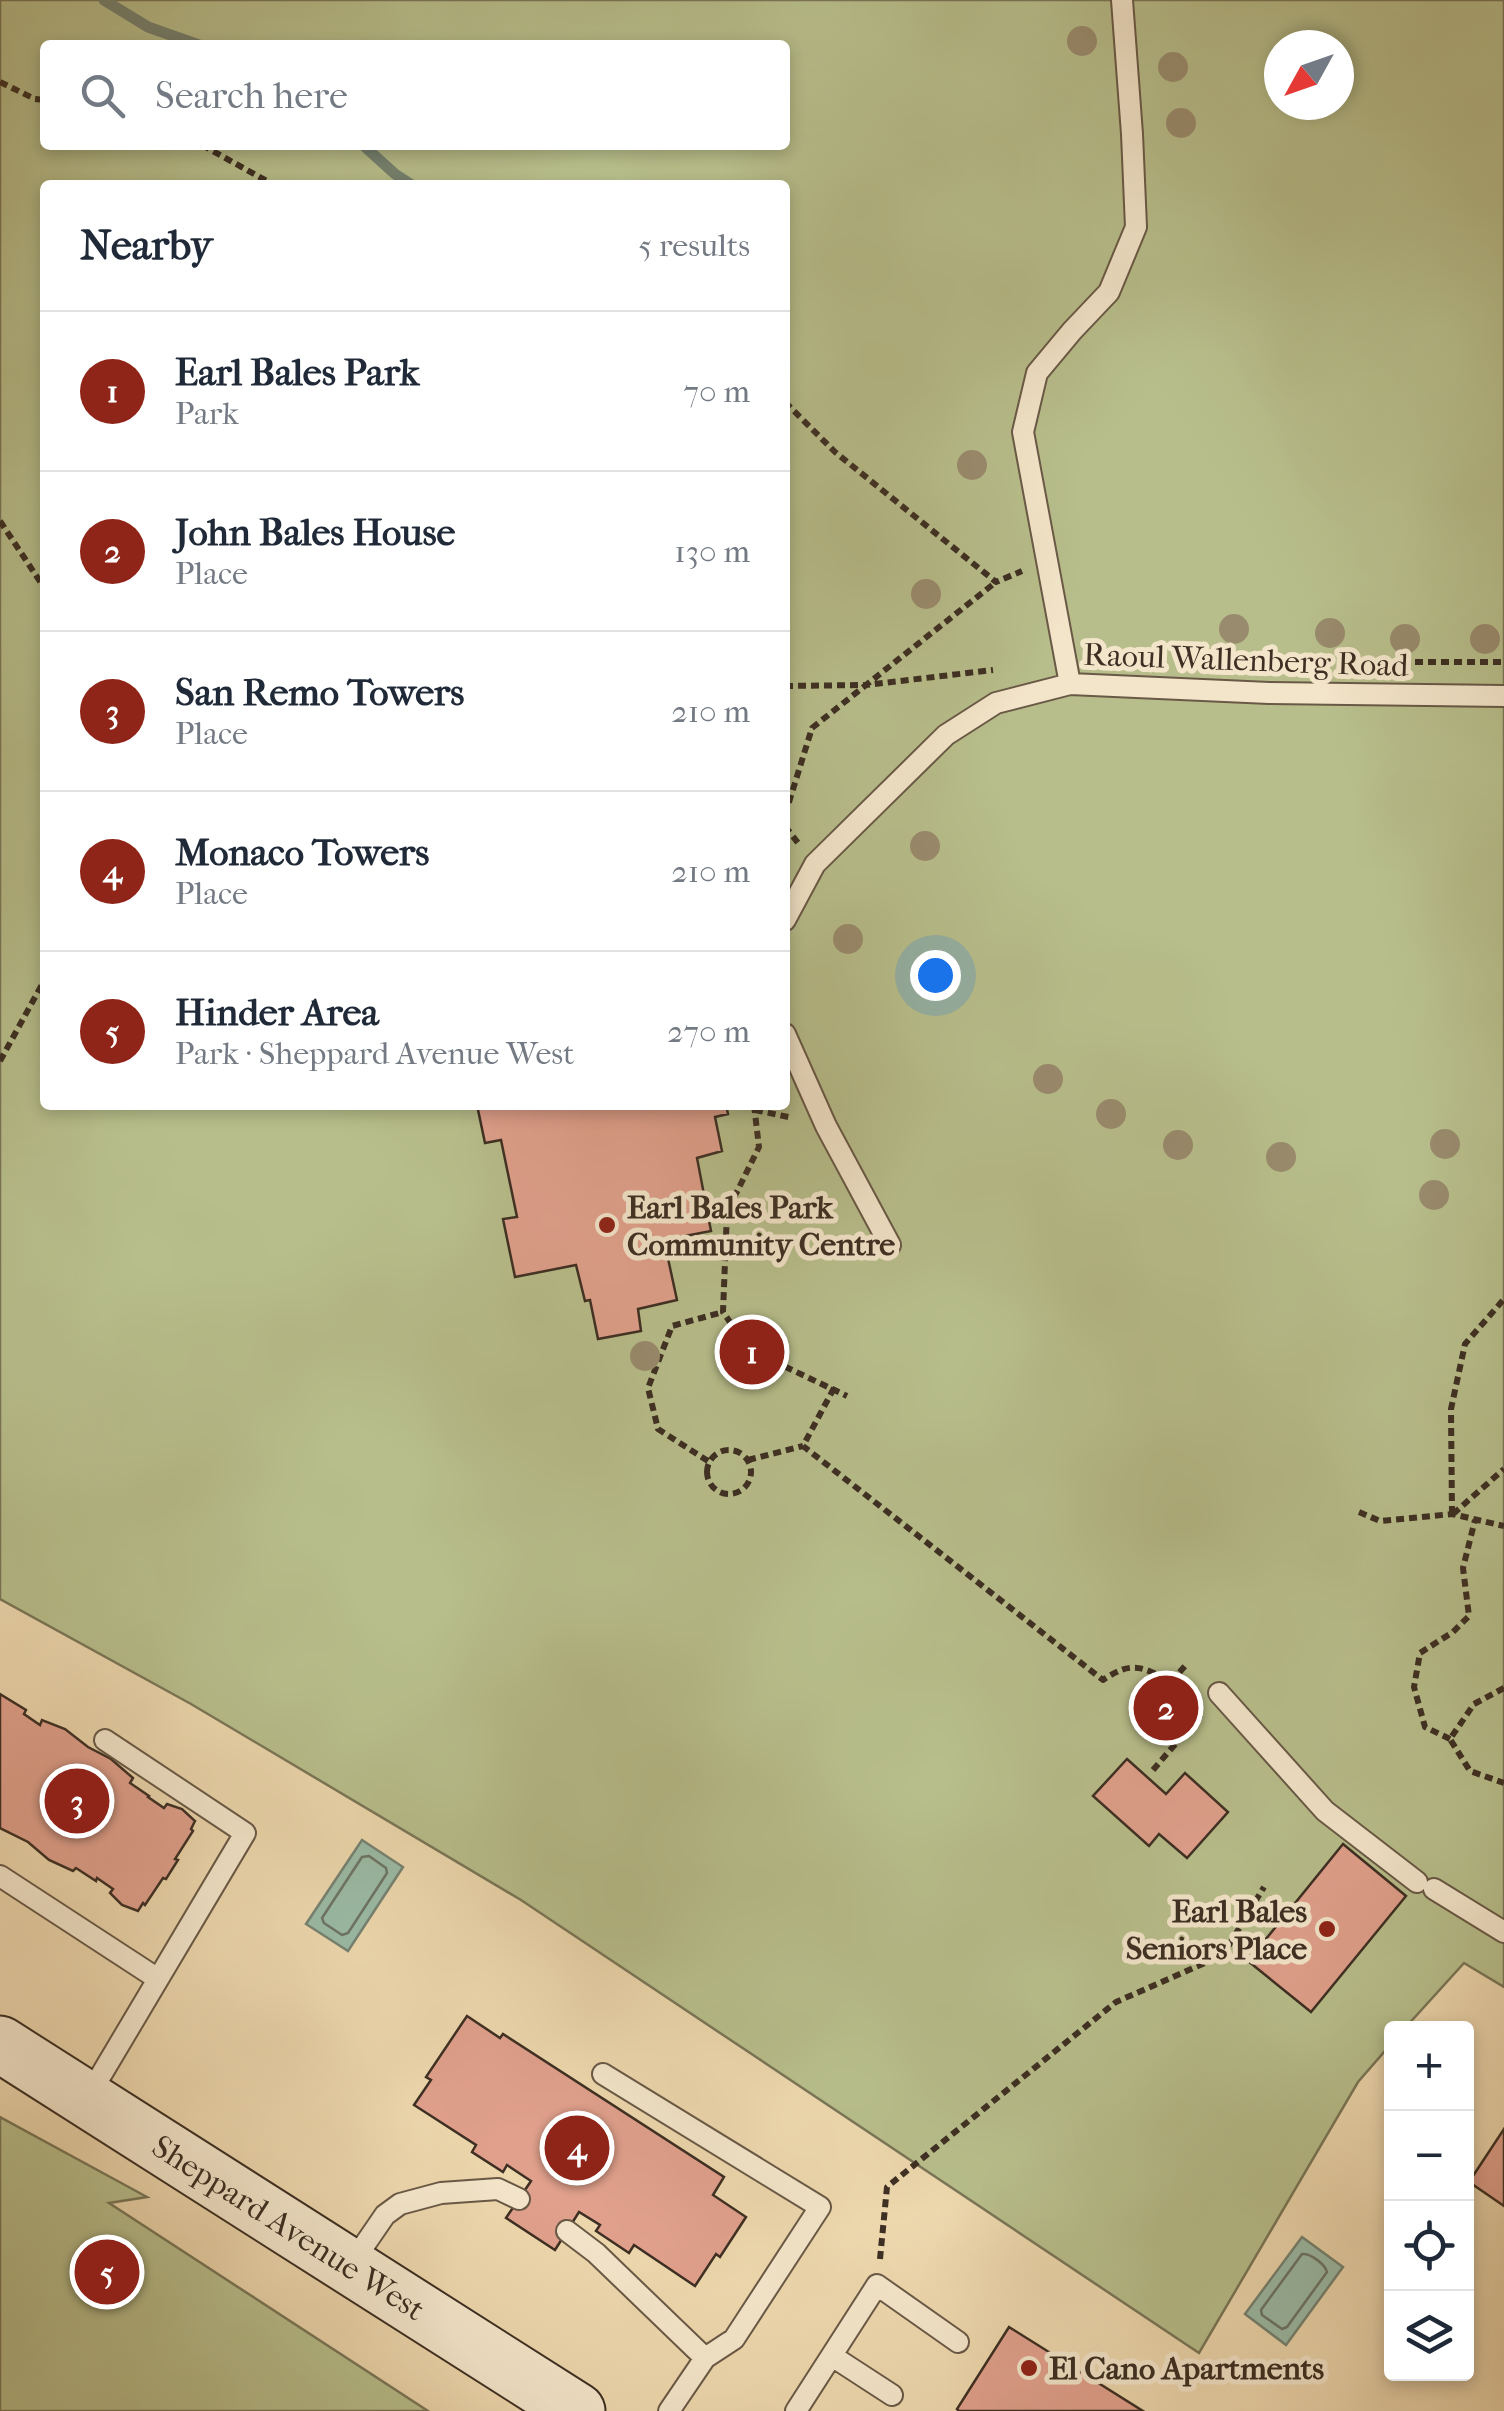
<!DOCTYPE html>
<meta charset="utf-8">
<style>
body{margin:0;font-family:"IM FELL French Canon",serif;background:#f2f2f3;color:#1f2937}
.controls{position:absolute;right:30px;bottom:30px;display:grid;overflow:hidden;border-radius:10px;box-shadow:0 5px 15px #0003}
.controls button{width:90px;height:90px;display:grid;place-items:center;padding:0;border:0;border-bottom:2px solid #e0e1e3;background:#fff;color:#1f2937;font:50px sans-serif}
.compass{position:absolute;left:1264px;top:30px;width:90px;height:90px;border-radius:50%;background:#fff;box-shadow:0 5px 15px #0003;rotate:230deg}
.you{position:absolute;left:935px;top:975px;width:35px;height:35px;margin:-25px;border:8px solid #fff;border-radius:50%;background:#1a73e8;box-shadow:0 0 0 15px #1a73e833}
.badge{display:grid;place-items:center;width:65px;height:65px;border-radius:50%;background:#8f2418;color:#fff;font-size:32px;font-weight:700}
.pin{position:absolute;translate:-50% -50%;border:5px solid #fff;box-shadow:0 2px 10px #0006}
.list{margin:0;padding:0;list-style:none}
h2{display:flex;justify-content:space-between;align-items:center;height:130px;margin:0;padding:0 40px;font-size:42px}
h2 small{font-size:32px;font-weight:400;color:#747a83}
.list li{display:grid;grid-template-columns:65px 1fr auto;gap:30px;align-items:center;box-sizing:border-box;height:160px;padding:0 40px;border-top:2px solid #e0e1e3}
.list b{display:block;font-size:38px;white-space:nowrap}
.list p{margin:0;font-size:32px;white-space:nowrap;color:#747a83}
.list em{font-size:32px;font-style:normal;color:#747a83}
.icon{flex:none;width:55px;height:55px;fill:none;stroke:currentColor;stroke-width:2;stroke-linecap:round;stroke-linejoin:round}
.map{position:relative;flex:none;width:1504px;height:2411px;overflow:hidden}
.search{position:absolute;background:#fff;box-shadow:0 5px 15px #0003;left:40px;top:40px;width:750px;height:110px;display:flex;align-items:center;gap:25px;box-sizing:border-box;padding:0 35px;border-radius:10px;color:#747a83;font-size:38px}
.panel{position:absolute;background:#fff;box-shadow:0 5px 15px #0003;left:40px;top:180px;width:750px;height:930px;border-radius:10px}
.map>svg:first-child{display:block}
</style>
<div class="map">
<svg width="1504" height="2411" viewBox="0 0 1504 2411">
<rect width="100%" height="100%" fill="#edd7ad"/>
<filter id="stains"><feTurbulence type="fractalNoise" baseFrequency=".002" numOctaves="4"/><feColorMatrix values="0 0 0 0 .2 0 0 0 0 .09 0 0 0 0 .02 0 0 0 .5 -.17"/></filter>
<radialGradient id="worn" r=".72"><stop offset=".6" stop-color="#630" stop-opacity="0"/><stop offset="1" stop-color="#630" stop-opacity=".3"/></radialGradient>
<path fill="#b7be8b" stroke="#7a7657" stroke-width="2.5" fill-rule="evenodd" d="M0 0H1504V1987L1464 1963 1405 2028H1392L1391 2044 1358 2082 1199 2353 521 1900 191 1704 0 1599ZM45 45H785V145H45ZM1279 45H1339V105H1279ZM45 185H785V1105H45Z
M0 2117 147 2197 109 2203 428 2411H0Z"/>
<path fill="#9abaa5" stroke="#758271" stroke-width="2.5" d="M362 1840 403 1867 348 1951 306 1924Z
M1302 2237 1343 2267 1286 2345 1245 2314Z"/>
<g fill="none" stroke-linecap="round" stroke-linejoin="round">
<path stroke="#6c7464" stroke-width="2.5" d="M369 1856 386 1868 387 1873 348 1933 342 1935 324 1923 322 1918 362 1857Z
M1302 2254C1310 2253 1325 2264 1327 2272L1287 2327 1282 2329 1262 2315 1261 2310Z"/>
<path stroke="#758271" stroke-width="11" d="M104 0 148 27 199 45
M363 145 395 174 412 185"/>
</g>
<path fill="#e0a08c" stroke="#3d2f23" stroke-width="2.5" d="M477 1105H726L728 1114 715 1117 722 1151 697 1158 711 1231 664 1240 677 1300 638 1309 641 1331 598 1339 590 1300 585 1301 576 1265 515 1277 503 1219 517 1217 501 1140 485 1143Z
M0 1694 26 1710 24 1714 40 1725 42 1720 65 1729 88 1747 111 1759 133 1778 130 1783 149 1796 148 1797 164 1808 167 1804 182 1809 195 1821 191 1829 193 1831 175 1859 178 1860 166 1879 163 1878 145 1905 143 1903 138 1911 122 1905 110 1893 113 1889 97 1878 96 1881 76 1868 73 1871 49 1860 28 1842 0 1828Z
M1127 1759 1166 1794 1185 1773 1228 1812 1187 1858 1159 1834 1149 1846 1093 1796Z
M1343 1844 1406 1896 1311 2012 1248 1961Z
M467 2016 500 2038 503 2034 724 2177 713 2195 746 2217 720 2257 716 2254 695 2286 634 2245 629 2253 596 2231 600 2225 579 2212 555 2250 506 2218 531 2181 507 2165 503 2172 472 2152 476 2145 414 2105 431 2080 426 2077Z
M1504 2129V2206L1469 2182Z
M1009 2327 1143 2411H959L957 2409Z"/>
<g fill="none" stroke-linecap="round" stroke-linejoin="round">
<defs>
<path id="lane" d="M1070 684 1023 432 1037 373 1072 331 1109 292 1136 227 1132 134 1122 0
M785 920 815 864 946 735 996 703 1070 684 1269 693 1504 696
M785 1034 826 1126 890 1245
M1219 1693 1325 1811 1417 1882
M0 1876 158 1979
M1434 1889 1504 1932
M603 2074 820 2207 734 2339 705 2358 669 2411
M88 2097 245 1833 105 1740
M567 2231 596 2253 705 2358
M350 2266 385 2215 400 2204 441 2193 498 2189 519 2199
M832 2356 892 2395
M796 2411 877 2285 958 2342"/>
<g id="secondary">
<path id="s1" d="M0 2044 577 2411"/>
</g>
</defs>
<use href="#lane" stroke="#695946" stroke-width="24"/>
<use href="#secondary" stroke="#3d2f23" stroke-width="59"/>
<path stroke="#3d2f23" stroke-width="6" stroke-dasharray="8 5" stroke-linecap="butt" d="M0 82 35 99 45 100
M202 145 274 185
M785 402 835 452 996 582 1022 571
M0 521 45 589
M1415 662H1504
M785 686 866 685 996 582
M785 815 812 728 866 685 993 670
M785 826 798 843
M0 1061 45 979
M754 1105 759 1147 727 1212 723 1312 741 1338 769 1359 847 1396
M755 1110 793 1118
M834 1388 803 1446 1103 1680C1132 1660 1143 1667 1171 1682L1185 1666
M707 1472a22 22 0 1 1 44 0a22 22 0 1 1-44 0Z
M748 1460 803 1446
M708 1461 658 1429 648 1388 672 1326 723 1312
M1359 1512 1380 1521 1452 1514 1504 1526
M1452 1514 1451 1409 1465 1344 1504 1299
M1453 1514 1504 1469
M1504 1688 1474 1704 1450 1739 1470 1771 1504 1783
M1450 1739 1425 1727 1414 1687 1420 1653 1453 1632 1469 1616 1463 1568 1475 1520
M1153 1770 1202 1713
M880 2259 887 2187 1116 2002 1223 1955 1264 1887"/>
<use href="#lane" stroke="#f3e5ca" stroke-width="20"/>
<use href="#secondary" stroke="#f3e5ca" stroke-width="55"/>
</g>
<g fill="#998b6d">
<circle cx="1082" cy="41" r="15"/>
<circle cx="1173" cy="67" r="15"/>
<circle cx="1181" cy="123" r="15"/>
<circle cx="972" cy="465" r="15"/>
<circle cx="926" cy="594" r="15"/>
<circle cx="1234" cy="629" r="15"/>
<circle cx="1330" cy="633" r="15"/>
<circle cx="1405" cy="639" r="15"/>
<circle cx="1485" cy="639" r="15"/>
<circle cx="925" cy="846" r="15"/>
<circle cx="848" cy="939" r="15"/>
<circle cx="1048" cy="1079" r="15"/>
<circle cx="1111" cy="1114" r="15"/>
<circle cx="1445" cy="1144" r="15"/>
<circle cx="1178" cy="1145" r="15"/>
<circle cx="1281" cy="1157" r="15"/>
<circle cx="1434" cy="1195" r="15"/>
<circle cx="645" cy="1356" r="15"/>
</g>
<g fill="#8f2418" stroke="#f3e5ca" stroke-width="4">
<circle cx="607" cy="1225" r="10"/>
<circle cx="1327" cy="1929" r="10"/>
<circle cx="1029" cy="2368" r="10"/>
</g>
<g text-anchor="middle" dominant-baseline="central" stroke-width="10" stroke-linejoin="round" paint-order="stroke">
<g font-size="32" fill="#3d2f23" stroke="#f3e5ca">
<text transform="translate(1246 660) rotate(2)">Raoul Wallenberg Road</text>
<text stroke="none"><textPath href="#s1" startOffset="342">Sheppard Avenue West</textPath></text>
</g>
<g font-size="32" font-weight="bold" fill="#3d2f23" stroke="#f3e5ca" text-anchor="start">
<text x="627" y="1207">Earl Bales Park<tspan x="627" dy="37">Community Centre</tspan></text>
<text x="1307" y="1911" text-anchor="end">Earl Bales<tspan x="1307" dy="37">Seniors Place</tspan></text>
<text x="1049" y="2368">El Cano Apartments</text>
</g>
</g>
<rect width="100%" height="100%" filter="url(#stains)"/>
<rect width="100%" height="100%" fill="url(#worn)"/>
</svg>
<div class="controls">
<button>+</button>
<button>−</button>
<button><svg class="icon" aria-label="locate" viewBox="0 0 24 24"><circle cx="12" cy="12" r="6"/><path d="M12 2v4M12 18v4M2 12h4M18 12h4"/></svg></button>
<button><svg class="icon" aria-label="layers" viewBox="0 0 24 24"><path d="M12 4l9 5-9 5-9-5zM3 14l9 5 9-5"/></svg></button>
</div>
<svg class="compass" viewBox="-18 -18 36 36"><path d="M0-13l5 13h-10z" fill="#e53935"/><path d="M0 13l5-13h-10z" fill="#747a83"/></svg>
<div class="you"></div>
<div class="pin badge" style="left:752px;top:1352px">1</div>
<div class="pin badge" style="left:1166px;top:1708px">2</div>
<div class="pin badge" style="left:77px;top:1801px">3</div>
<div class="pin badge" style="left:577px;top:2148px">4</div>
<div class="pin badge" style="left:107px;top:2272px">5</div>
<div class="search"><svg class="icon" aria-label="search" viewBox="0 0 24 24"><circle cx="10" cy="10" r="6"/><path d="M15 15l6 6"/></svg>Search here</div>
<section class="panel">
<h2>Nearby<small>5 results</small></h2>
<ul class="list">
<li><span class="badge">1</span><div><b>Earl Bales Park</b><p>Park</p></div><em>70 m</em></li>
<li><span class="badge">2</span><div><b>John Bales House</b><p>Place</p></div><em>130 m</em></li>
<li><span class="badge">3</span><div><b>San Remo Towers</b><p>Place</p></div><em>210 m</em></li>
<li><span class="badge">4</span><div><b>Monaco Towers</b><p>Place</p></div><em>210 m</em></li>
<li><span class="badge">5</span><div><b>Hinder Area</b><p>Park · Sheppard Avenue West</p></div><em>270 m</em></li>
</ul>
</section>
</div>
